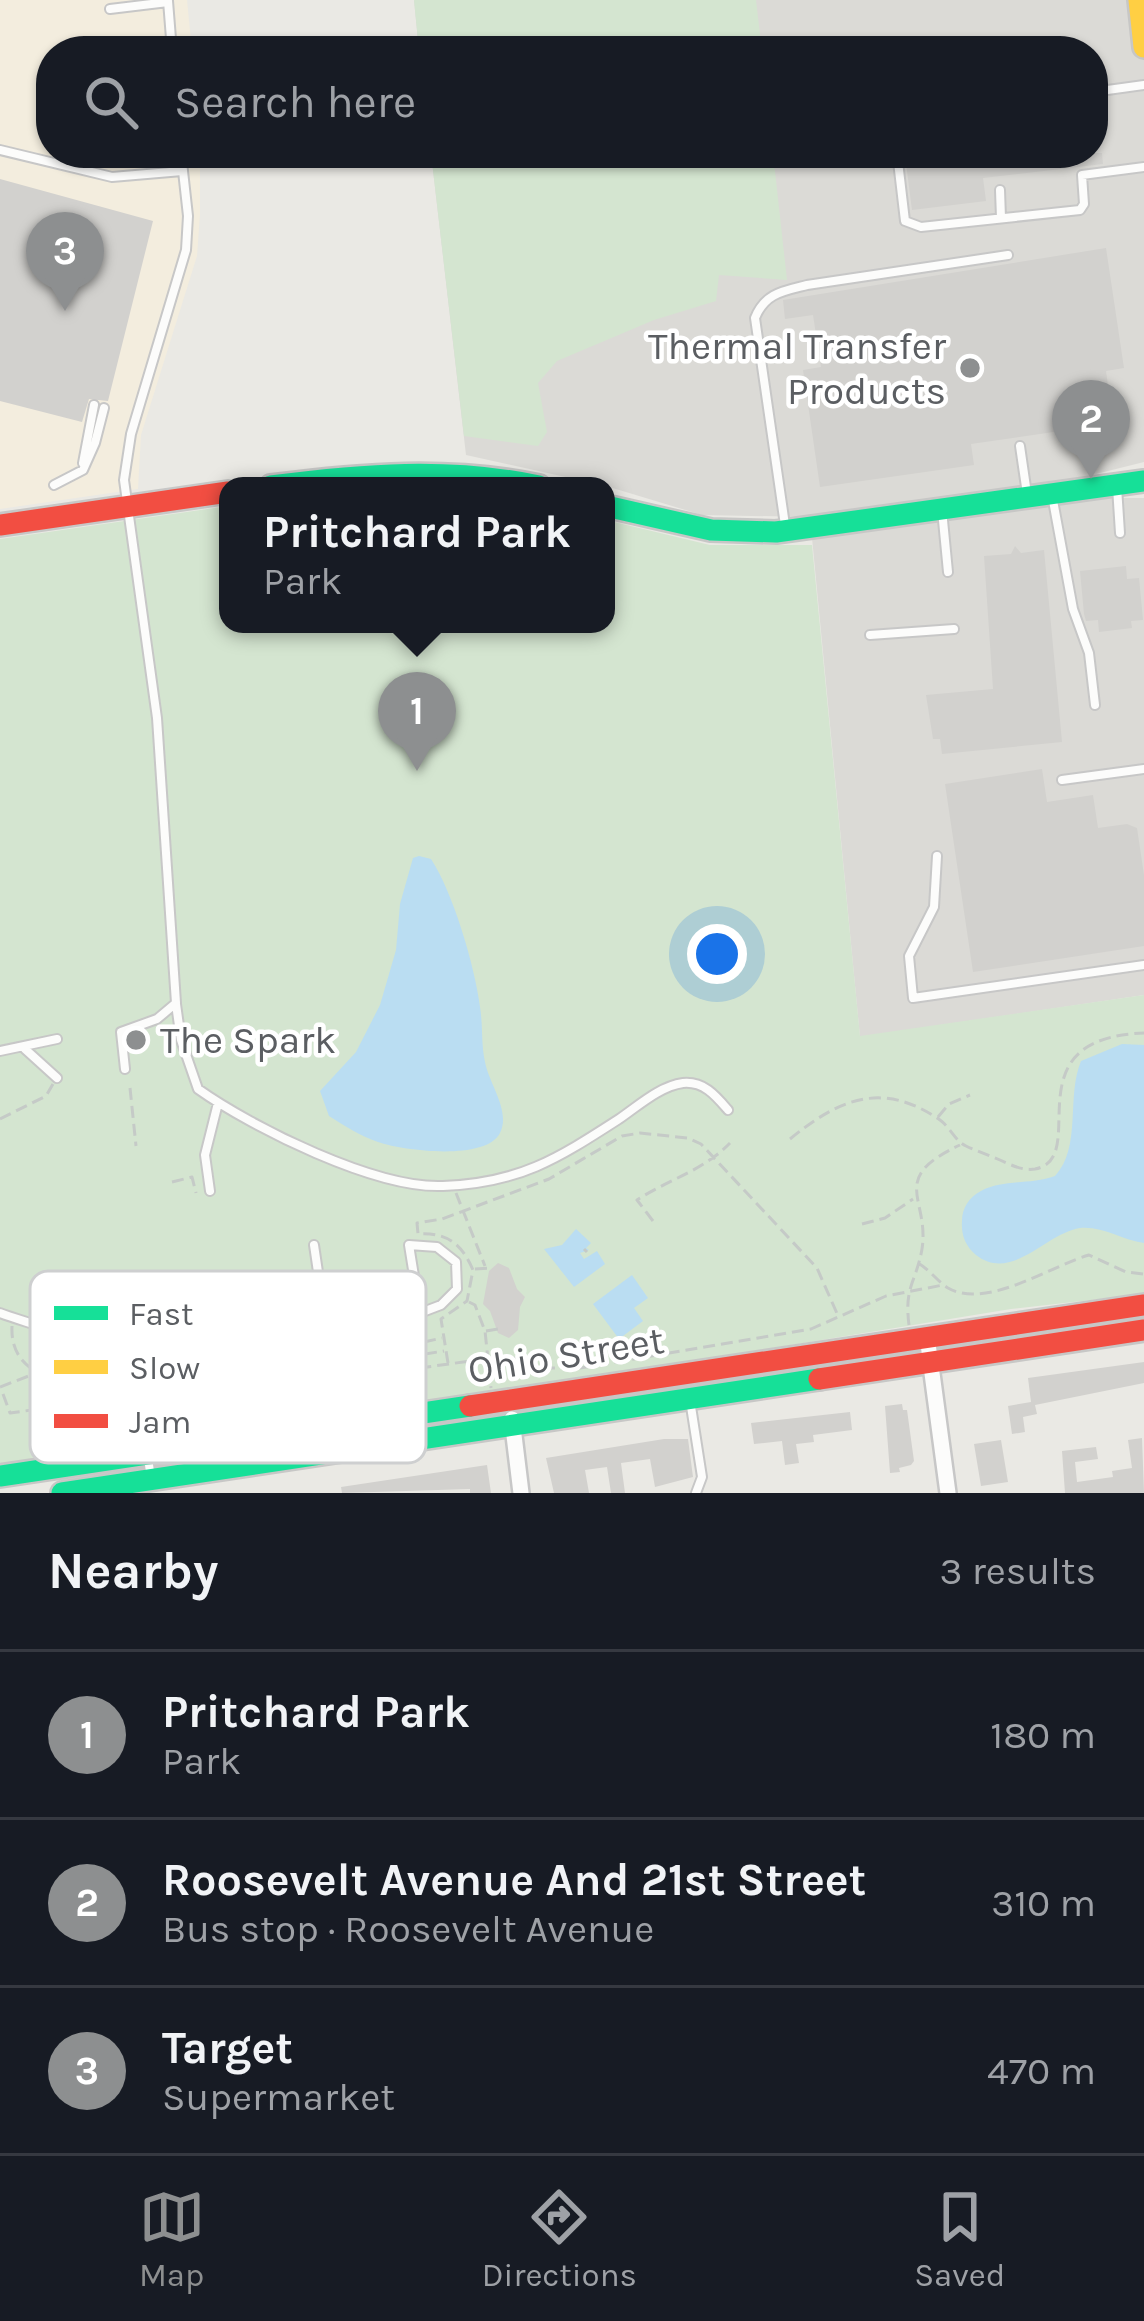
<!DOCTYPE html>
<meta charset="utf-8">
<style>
body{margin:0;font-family:Karla,sans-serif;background:#20242c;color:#f1f3f6}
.you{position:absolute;left:717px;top:954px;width:42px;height:42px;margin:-30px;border:9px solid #fff;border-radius:50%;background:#1a73e8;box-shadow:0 0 0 18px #1a73e833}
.badge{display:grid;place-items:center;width:78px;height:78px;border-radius:50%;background:#8d8f90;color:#fff;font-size:39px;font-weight:700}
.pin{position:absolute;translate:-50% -99px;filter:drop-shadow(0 3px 6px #0008)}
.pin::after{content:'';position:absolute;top:63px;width:42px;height:36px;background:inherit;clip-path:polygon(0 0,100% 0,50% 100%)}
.popup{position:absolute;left:219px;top:477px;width:396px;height:156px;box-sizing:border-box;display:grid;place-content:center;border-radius:24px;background:#171b24;filter:drop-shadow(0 3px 9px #0005);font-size:39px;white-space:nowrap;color:#9ea1a6}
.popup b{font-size:45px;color:#f1f3f6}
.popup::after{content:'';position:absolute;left:50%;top:100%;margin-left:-24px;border:24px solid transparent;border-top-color:#171b24}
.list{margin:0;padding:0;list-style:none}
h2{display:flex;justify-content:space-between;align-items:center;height:156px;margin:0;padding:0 48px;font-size:51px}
h2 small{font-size:39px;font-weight:400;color:#9ea1a6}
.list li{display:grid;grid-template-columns:78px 1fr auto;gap:36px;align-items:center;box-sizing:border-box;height:168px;padding:0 48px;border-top:3px solid #363941}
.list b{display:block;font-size:45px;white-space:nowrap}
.list p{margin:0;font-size:39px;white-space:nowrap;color:#9ea1a6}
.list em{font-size:39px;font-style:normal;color:#9ea1a6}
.icon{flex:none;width:66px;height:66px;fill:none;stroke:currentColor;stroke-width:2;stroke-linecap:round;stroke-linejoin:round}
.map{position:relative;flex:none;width:1144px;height:1493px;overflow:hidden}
.search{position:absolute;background:#171b24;box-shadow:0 3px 9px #0004;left:36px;right:36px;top:36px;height:132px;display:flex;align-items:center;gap:30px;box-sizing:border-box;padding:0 42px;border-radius:48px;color:#9ea1a6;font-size:45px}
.sheet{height:660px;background:#171b24}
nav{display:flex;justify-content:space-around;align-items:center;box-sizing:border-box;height:168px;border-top:3px solid #363941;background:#171b24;font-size:33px;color:#9ea1a6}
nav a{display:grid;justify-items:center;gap:6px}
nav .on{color:#8d8f90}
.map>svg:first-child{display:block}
</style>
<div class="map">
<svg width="1144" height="1493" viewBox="0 0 1144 1493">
<rect width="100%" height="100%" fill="#eae9e4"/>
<path fill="#f3edde" d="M0 0H187L192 51H51V153H200V214L197 256 141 435 138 489 0 509Z"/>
<path fill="#dbdad6" d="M414 0H1144V462L1092 475 1096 498H1144V995L860 1037 810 517 702 515 606 486 466 455 431 153H1093V51H419Z"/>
<path fill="#d4e5d0" d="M414 0H756L762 51H419Z
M431 153H773L787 280 719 275 716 301 654 320 557 361 538 383 547 432 538 446 464 436Z
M228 506V624H606V520L710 545H812L860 1036 1144 995V1294L1011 1309 491 1394 0 1466V539Z"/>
<path fill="#baddf2" d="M419 856 431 859C453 892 475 967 480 1007 483 1025 481 1044 485 1062 489 1084 511 1111 500 1133 486 1161 404 1151 378 1142 360 1136 345 1126 329 1116L320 1091 356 1052 380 1005 396 950 400 904 413 858Z
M1122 1044 1144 1045V1243C1122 1240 1103 1226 1080 1228 1046 1233 1012 1283 976 1255 965 1246 961 1234 962 1221 962 1208 969 1197 981 1191 1003 1179 1031 1185 1055 1176 1082 1147 1066 1097 1081 1061Z
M576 1229 591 1243 586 1248 589 1250 580 1253 584 1259 597 1251 605 1264 574 1287 544 1249 562 1245Z
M632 1275 648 1298 634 1308 643 1321 619 1339 593 1304Z
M289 1355 296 1356 295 1367 224 1383 195 1405 168 1398 157 1379 160 1370 167 1367Z"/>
<path fill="#d2d1ce" d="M979 153H1102L1103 164 983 178 986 201 912 210 906 163Z
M0 179 153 221 108 401 89 399 82 422 0 401Z
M1106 248 1124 368 1106 371 1108 385 1103 386 1108 424 971 444 974 465 820 487 803 370 821 367 813 315 785 319 783 300Z
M1015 546 1021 553 1044 550 1062 742 942 754 940 739H933L926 695 993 689 984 556 1011 554Z
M1126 566 1127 579 1139 578 1143 620 1131 621 1132 628 1099 632 1098 620 1086 621 1084 614 1080 571Z
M1042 769 1047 802 1093 795 1098 828 1127 824 1137 828 1144 875V946L973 972 945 784Z
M498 1263 509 1268 517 1289 525 1297 520 1307 518 1330 509 1338 498 1333 490 1311 483 1304 489 1271Z
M1144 1362V1383L1035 1405 1037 1414 1023 1417 1025 1432 1012 1434 1008 1406 1031 1402 1028 1378Z
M902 1404 903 1410H907L914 1461 911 1465 899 1468 900 1472 890 1473 885 1406Z
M850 1412 852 1430 813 1435 814 1442 796 1444 799 1463 785 1465 782 1441 754 1444 751 1423Z
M1142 1438 1144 1493H1065L1062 1451 1096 1447 1098 1459 1075 1462 1077 1482 1113 1477 1112 1471 1132 1468 1128 1440Z
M664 1439H688L693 1477 655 1487 650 1459 621 1463 625 1493H611L607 1467 585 1470 589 1493H554L546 1458Z
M1001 1440 1008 1482 981 1486 974 1444Z
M487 1465 491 1493H470V1489L342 1493 341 1487Z"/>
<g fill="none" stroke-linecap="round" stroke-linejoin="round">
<defs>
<path id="lane" d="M168 1 172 51
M110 9 168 2
M1093 92 1144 85
M0 150 112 177 182 171
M897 153 905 221 921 227 1080 210 1084 204 1082 175 1144 167
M1000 190 1001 218
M1020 446 1027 494
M83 463 94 405
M54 485 83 470 95 443 104 408
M1117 487 1120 533
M1052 495 1073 609 1089 653 1095 705
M942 510 948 572
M785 525 755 318C765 293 783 291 807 285L1008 255
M870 635 954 629
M1062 780 1144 769
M937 856 934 907 909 956 913 998 1144 965
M176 1004 181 1040 198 1089C253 1128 376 1189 443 1186 520 1183 557 1159 619 1119 638 1106 660 1086 683 1083 704 1081 716 1096 728 1110
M25 1049 57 1078
M0 1051 57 1039
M125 1069 121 1032 157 1019 176 1003 157 718 124 480 131 434 186 250 188 216 181 153
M210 1191 205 1155 218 1103
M314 1245 326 1326
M0 1313C32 1325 114 1345 129 1374 146 1405 145 1444 151 1478
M128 1370 166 1351 420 1313 441 1305 457 1289 456 1262 437 1247 409 1245 420 1313
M690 1400 702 1477 696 1493"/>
<path id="street" d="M927 1336 948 1493
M512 1419 521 1493"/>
<path id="fast" d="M271 486C362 474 449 467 539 486
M606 506 711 530 776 532 1144 481
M0 1476 470 1406
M62 1493 819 1379"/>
<path id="slow" d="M1139 0 1144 47"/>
<path id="jam" d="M0 525 228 492
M819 1379 1144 1330
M470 1406 1144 1305"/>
</defs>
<use href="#lane" stroke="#c7c7c7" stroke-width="12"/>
<use href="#street" stroke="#c7c7c7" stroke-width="20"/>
<use href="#fast" stroke="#c7c7c6" stroke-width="26"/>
<use href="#slow" stroke="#c7c7c6" stroke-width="26"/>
<use href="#jam" stroke="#c7c7c6" stroke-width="26"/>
<path stroke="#c5cac7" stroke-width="3" stroke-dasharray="12 6" stroke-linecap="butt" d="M130 1088 136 1146
M938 1117 949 1104 970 1095
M0 1119 46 1096 53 1084
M790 1139C839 1099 882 1080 940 1120 950 1127 955 1141 966 1146 976 1151 989 1155 1000 1160 1011 1165 1023 1171 1035 1169 1093 1158 1007 1038 1144 1033
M172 1182 192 1177 196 1193
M456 1193 485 1266
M653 1221 637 1200C669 1179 703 1171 730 1143
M862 1224 885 1218 913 1199
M584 1249 587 1252
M918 1263C930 1270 937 1281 948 1288 986 1310 1051 1266 1089 1255L1126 1272 1144 1274
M475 1269 493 1268
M469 1302 475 1305 485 1331 491 1388
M909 1325C904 1286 916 1283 922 1249 930 1198 887 1179 960 1145
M12 1326C11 1347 19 1362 37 1372
M486 1331 498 1329
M424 1342 442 1338
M425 1354 444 1351
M448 1363 441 1319 467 1301 473 1270C462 1244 447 1232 418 1234L417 1223 442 1219 549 1179 622 1136 640 1133 688 1138 701 1144 817 1268 839 1318
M0 1387 65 1362 74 1349
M3 1394 10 1413 32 1410 37 1416 46 1415 49 1407 44 1401 35 1402 32 1410
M78 1398 83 1405 76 1409 72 1403Z
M51 1407 71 1404
M165 1435 166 1430 191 1421 226 1396 248 1392 506 1356 552 1368H580L811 1329 886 1296 943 1285"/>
<use href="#lane" stroke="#fcfcfb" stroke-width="8"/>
<use href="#street" stroke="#fcfcfb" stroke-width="15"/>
<use href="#fast" stroke="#16e098" stroke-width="21"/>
<use href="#slow" stroke="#ffcf43" stroke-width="21"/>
<use href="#jam" stroke="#f24e42" stroke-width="21"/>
</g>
<g fill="#8d8f90" stroke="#fff" stroke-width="4.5">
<circle cx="970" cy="368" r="12"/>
<circle cx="136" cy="1040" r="12"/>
</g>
<g text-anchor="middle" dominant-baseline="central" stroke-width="9" stroke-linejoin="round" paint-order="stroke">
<g font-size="39" fill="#5b5e62" stroke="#fff" text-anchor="end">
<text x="946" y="346">Thermal Transfer<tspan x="946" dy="45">Products</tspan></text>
<text x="160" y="1040" text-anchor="start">The Spark</text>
</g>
<g font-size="39" fill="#5b5e62" stroke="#fff">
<text transform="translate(566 1355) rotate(-9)">Ohio Street</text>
</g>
</g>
<rect x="30" y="1271" width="396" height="192" rx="18" fill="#fff" stroke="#cecfd0" stroke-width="3"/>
<rect x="54" y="1306" width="54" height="14" fill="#16e098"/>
<rect x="54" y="1360" width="54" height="14" fill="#ffcf43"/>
<rect x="54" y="1414" width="54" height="14" fill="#f24e42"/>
<g font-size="33" fill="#5b5e62">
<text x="129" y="1325">Fast</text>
<text x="129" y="1379">Slow</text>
<text x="129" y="1433">Jam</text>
</g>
</svg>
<div class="you"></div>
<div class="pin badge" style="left:417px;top:771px">1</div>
<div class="popup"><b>Pritchard Park</b>Park</div>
<div class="pin badge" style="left:1091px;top:479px">2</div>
<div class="pin badge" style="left:65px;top:311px">3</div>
<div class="search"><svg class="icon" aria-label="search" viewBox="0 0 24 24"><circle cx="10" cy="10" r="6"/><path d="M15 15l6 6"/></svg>Search here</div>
</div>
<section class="sheet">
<h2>Nearby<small>3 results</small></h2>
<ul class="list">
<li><span class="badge">1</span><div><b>Pritchard Park</b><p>Park</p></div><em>180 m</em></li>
<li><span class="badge">2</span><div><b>Roosevelt Avenue And 21st Street</b><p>Bus stop · Roosevelt Avenue</p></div><em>310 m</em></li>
<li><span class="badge">3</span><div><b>Target</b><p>Supermarket</p></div><em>470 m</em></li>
</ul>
</section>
<nav>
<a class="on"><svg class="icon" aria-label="map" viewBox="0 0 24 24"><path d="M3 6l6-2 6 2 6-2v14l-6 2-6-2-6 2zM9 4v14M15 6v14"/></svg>Map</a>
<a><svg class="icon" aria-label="directions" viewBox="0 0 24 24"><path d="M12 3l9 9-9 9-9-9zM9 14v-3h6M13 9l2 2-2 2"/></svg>Directions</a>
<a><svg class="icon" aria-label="saved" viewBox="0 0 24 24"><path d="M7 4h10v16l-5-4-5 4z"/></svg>Saved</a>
</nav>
